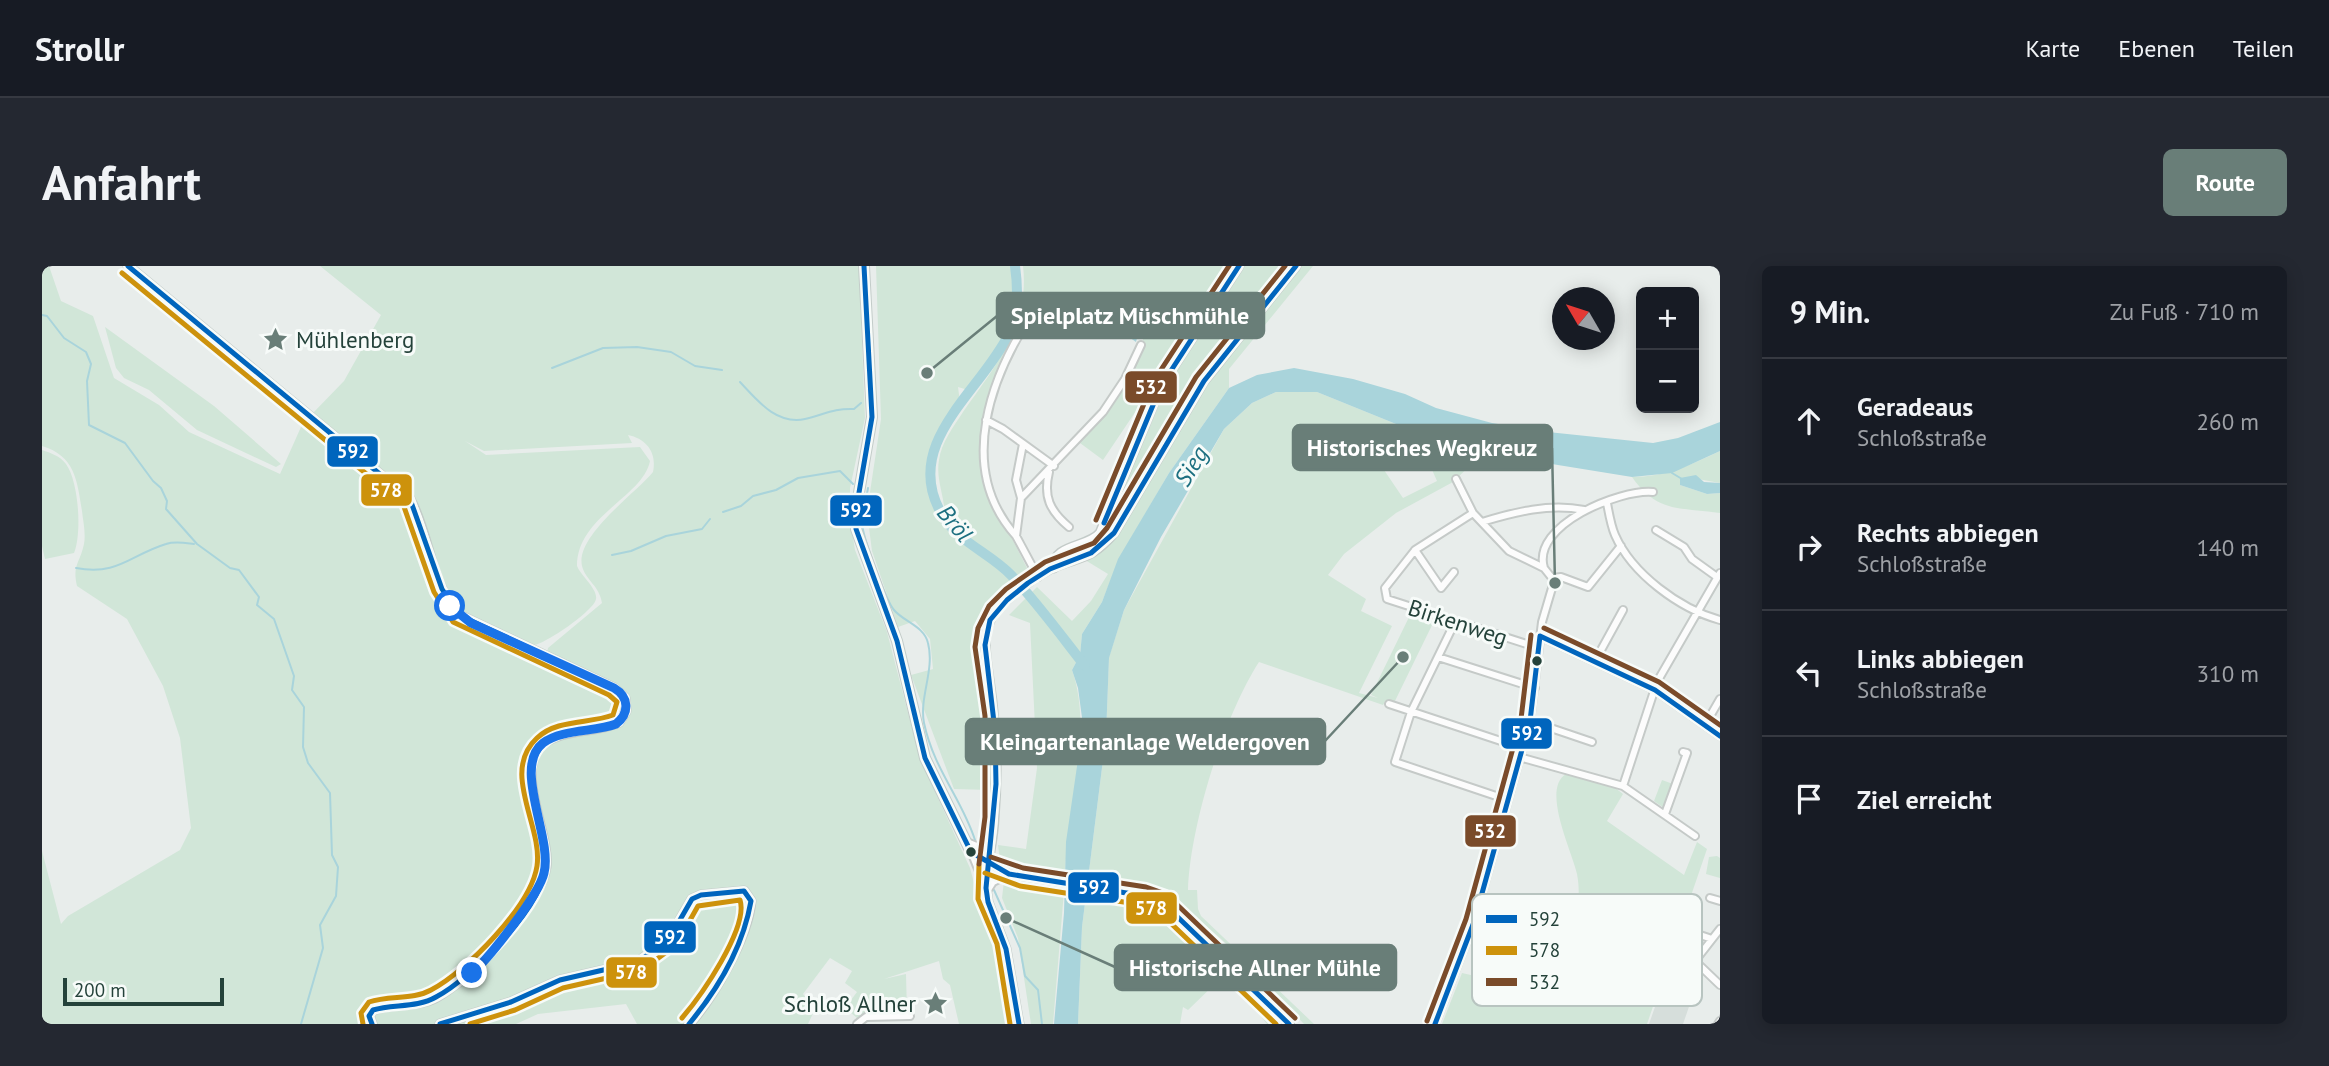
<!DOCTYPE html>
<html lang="de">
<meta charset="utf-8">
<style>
body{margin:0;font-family:"PT Sans",sans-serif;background:#242831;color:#f1f3f6}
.controls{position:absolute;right:21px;top:21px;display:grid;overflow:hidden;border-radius:10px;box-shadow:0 4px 18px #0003}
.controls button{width:63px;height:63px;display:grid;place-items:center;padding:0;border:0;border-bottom:2px solid #363941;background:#171b24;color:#f1f3f6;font:35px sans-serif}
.compass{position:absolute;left:1510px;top:21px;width:63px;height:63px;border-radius:50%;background:#171b24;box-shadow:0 4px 18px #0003;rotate:309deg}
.scale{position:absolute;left:21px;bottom:18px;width:161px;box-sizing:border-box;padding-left:7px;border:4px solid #24423a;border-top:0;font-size:19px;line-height:24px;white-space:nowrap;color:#24423a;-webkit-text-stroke:5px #f7fbf9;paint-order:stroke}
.stop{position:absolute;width:21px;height:21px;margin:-16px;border:5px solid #1a73e8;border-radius:50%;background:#fff}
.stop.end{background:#1a73e8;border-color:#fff;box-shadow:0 2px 7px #0008}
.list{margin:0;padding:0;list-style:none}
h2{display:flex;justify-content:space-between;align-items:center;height:91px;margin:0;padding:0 28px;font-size:30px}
h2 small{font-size:23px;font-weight:400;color:#9ea1a6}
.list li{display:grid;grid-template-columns:46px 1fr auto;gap:21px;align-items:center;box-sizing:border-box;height:126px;padding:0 28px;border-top:2px solid #363941}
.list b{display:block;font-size:26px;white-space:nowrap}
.list p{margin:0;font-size:23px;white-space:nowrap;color:#9ea1a6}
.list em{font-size:23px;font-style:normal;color:#9ea1a6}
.icon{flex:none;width:38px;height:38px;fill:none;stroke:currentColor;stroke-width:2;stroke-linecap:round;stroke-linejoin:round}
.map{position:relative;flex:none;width:1678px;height:758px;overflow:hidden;border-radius:10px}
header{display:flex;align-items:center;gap:42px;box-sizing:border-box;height:98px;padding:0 35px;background:#171b24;border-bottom:2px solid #363941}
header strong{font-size:33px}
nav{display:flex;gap:38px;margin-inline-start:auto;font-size:24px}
.intro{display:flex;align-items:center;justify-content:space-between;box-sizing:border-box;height:168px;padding:0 42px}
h1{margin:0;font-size:49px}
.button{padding:18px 32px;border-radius:10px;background:#697e78;color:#fff;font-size:24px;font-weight:700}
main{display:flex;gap:42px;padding:0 42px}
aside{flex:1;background:#171b24;border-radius:10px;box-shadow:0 4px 18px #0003}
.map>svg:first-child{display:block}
</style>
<header>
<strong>Strollr</strong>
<nav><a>Karte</a><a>Ebenen</a><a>Teilen</a></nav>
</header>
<div class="intro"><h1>Anfahrt</h1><a class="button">Route</a></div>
<main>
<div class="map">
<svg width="1678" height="758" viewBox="0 0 1678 758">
<rect width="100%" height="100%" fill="#e8edeb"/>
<path fill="#d6dedb" d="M1621 718 1649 735 1641 758H1607Z"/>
<path fill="#d1e6d8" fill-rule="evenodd" d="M0 0H7L19 35 51 50 72 112 117 139 147 166 238 208 263 152H267L365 234 376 255 401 332 414 352 504 393 506 382 560 337C557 319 544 315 540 300 533 270 594 227 611 206 615 187 605 173 586 169L590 177 442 185 423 175 444 189 598 181 608 195C601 231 535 250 535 300 539 310 556 323 554 333 552 345 503 378 492 379L493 382 417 345 404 326 381 255 369 230 270 148 302 115 339 49 278 0H817L823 152 808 222V253L813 284 845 366 878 493 928 602 938 639 955 675 968 758H917L908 719 901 713 897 695 842 713 864 708 865 747 815 752 803 742 815 726 803 717 810 705 788 692 761 728 773 743 766 758H595L584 738 496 748 474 758H0V585L19 658 26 650 138 584 149 562 138 472 121 420 85 353 35 320C30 299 38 297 42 278 44 267 41 255 40 245 35 214 33 190 0 180Z
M834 0H971C980 55 957 81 926 124L916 121 918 136C887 177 872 212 902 258 906 236 893 216 897 194 899 177 912 160 921 146 953 101 988 58 981 0H1271L1187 103V122L1127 207 1077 293 1060 336 1040 368 1038 389 1030 404C1052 466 1024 546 1023 612L963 600 958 595 956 579 984 583 995 502 988 357 967 349 995 321 1030 355 1049 335 1066 308 1030 286 1050 281 1060 273 1117 139 1102 133 1061 194 1038 177 1101 80V44L1001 34 986 52 943 148 939 173 945 223 989 310 943 363 950 457 948 524 912 523 869 409 891 403 888 373 873 355 856 361 830 285 825 246 839 153Z
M63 61 172 140 239 198 234 201 155 164 107 124 82 112 74 102Z
M1234 126H1275L1391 173 1441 187 1411 216 1354 247 1302 288 1286 309 1324 333 1319 345 1350 360 1317 427 1336 432 1329 429 1370 345 1393 353 1352 437 1344 434 1341 439 1217 396C1182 450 1148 560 1146 624H1155L1156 643 1159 650 1272 758H1262C1217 712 1149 626 1083 621L1082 631 1110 637 1132 652 1218 738 1233 758H1225L1202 729 1183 713H1178L1146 744 1141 741 1138 758H1036L1040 661 1064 470 1067 391 1082 344 1182 163 1210 137ZM1368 180 1380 181 1395 215 1361 232 1340 201Z
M0 184C9 187 18 190 24 198 37 216 40 268 32 287L3 293 0 280Z
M1678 185V217L1656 213 1639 215 1638 219 1665 228 1678 227V247C1639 241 1616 248 1590 211 1622 211 1649 199 1678 185Z
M1524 508 1572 521 1581 528 1565 555 1642 609 1655 576 1665 583 1605 758H1400L1420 707 1508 727C1521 690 1543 648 1535 608 1530 585 1499 523 1524 508Z
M1620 514 1631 518 1622 542 1612 535Z
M1675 590 1678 592V612L1664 608 1667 591Z
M962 615 1022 625 1011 758H989L976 672 960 632Z"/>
<path fill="#a9d4db" d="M1095 46 1101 50 1094 76 1084 69Z
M1252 102 1311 113 1363 128 1394 142 1450 157 1506 166 1611 177 1636 172 1678 156V185L1630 207 1590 211 1441 187 1391 173 1275 126H1234L1210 137 1182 163 1119 271 1082 344 1067 392 1064 470 1040 661 1036 758H1012L1022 647 1024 576 1041 459 1036 422 1030 404 1038 389 1040 368 1060 336 1076 293 1127 207 1187 122 1215 109Z
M1654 209 1662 216 1678 217V227L1665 228 1638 219V212Z"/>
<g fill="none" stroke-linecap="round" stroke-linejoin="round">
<path stroke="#a9d4db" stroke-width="2" d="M0 49 5 50 22 72 44 86 49 98 45 115 47 159 83 177 111 215 119 222 125 235 124 243 155 278 188 302 197 304 217 331 215 339 232 353 252 410 250 424 262 441 261 481 266 497 288 527 290 589 296 601 294 630 278 659 281 682 259 758
M510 102 561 82 595 81 629 86 653 100 680 104
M698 116C715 134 734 159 763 153 781 149 792 142 812 143L819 137
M1630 207 1640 213
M826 222C824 235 818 250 821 264 824 278 844 335 852 344 862 356 882 360 886 377 893 404 877 431 882 457 892 504 920 533 933 574
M681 246 699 240 711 230 734 224 756 212 798 205 811 218
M570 289 589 285 624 270 660 263 668 253
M34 302C76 310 88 289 124 278 133 275 143 277 152 278
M952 624 978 682 983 710 996 724 1000 758"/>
<path stroke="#a9d4db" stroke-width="10" d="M973 0C976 21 976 48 967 68 939 125 861 176 898 245 913 275 947 286 969 309 993 334 1021 372 1043 400"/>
<defs>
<path id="street" d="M944 154 961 163 1012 200
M1007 206C1001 231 1008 245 1027 261
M979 232 974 214 981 178
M1565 237C1567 248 1569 260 1573 269 1590 308 1638 343 1678 354
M1431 247 1373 284 1343 322 1345 333 1497 382
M1440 256C1473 246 1508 237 1542 244
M1614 264 1642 281 1650 293 1675 311
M974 270C913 202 949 108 994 42
M1373 284 1399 322 1412 306
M1502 302C1489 259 1578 223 1611 226
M996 311 974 270 979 232 1061 146 1083 113 1099 79
M1510 312 1519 311 1546 321 1579 280
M1413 356 1369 446 1353 496 1466 534
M1498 370 1613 424 1678 470
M1396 391 1493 422
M1553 395 1581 344
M1347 438 1480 482
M1488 455 1550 476
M1663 459 1678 433
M1477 491 1581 520 1653 570
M1581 520 1615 416 1678 307
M1623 548 1645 487 1641 486
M925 576 937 581 950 572
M930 588 943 620
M945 625 951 616 967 608
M1668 632 1678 635
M1678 663 1653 695 1678 719
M1652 667 1670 673
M815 758 824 751 868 750
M1393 758 1432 656 1488 455 1500 356 1510 322V312L1502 302 1467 285 1431 247 1414 213
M1676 758 1678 755"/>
<path id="secondary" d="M86 0 368 233C388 270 388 318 417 349L572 422 583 432 584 445 577 456C555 467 520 462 501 478 471 503 508 567 504 601 498 640 428 714 393 732 373 742 351 736 331 744L327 750 330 758
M1012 302C1010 278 1046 282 1058 267L1119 120 1197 0
M398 758 469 736 518 714 596 696 627 673 650 633 659 629 702 625 709 635C706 671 671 732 647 758
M977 758 964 683 946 636 944 622C944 599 951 576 952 553 956 507 954 459 947 413 944 391 938 366 953 346 967 329 989 313 1008 303 1038 289 1047 296 1072 267L1162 115 1254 0"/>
<path id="primary" d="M822 0 830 151 814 244V263L855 375 883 492 929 586 967 608 1103 630 1120 636 1247 758"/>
</defs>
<use href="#street" stroke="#c5cac8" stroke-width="10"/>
<use href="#secondary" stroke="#c3cbc8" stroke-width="11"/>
<use href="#primary" stroke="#c3ccc9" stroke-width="12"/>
<use href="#street" stroke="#fcfcfc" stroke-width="6"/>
<use href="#secondary" stroke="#fcfcfc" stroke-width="8"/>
<use href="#primary" stroke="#cfd7d5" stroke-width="9"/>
<defs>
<path id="bus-1" d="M86 0 368 233 400 323 417 349 572 422 583 432 584 445 577 456C554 465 519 461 501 479 471 508 506 563 504 598 502 640 430 712 394 731 375 742 351 738 331 744L327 750 330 758
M822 0 830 151 814 244V263L855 375 883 492 929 586 967 608 1103 630 1120 636 1247 758
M1062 257 1119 120 1197 0
M398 758 469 736 518 714 596 696 627 673 650 633 659 629 702 625 709 635C701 681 676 723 647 758
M977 758 964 683 946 636 944 622 954 518 953 465 943 379 948 354 965 334 986 317 1008 303 1049 287 1072 267 1162 115 1254 0
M1393 758 1432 656 1488 455 1498 370 1613 424 1678 470"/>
<path id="bus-2" d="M80 7 361 238 392 326 411 356 567 429 575 436 571 449C547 458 515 453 495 472 458 506 501 560 495 600 489 640 424 706 389 724 371 734 347 729 327 736L319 747 321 758
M937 599 936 633 955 678 968 758
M943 607 978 620 1101 639 1115 644 1234 758
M428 758 473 744 521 722 600 704 634 679 656 640 698 634C707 662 658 731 640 752"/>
<path id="bus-3" d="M1054 254 1111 116 1187 0
M1502 362 1617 416 1678 459
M949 591 981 602 1104 621 1124 628 1253 752
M937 598 943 551V450L933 381 936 362 947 340 964 323 1003 296 1052 277 1065 262 1154 111 1243 0
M1385 755 1424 653 1479 453 1489 369"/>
</defs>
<use href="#bus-1" stroke="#f7fbf9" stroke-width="10"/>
<use href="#bus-2" stroke="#f7fbf9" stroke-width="10"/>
<use href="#bus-3" stroke="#f7fbf9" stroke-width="10"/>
<use href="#bus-1" stroke="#0065bd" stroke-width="5"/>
<use href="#bus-2" stroke="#cd920c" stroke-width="5"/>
<use href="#bus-3" stroke="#7a4b2a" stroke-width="5"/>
</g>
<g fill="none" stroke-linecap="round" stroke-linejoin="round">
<path stroke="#1a73e8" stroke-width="9" d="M408 340 429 357 572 422C587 431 588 447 574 458 553 466 520 463 501 477 470 501 511 572 502 607 497 629 448 691 430 707"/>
</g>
<defs>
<symbol id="sight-bare" viewBox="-9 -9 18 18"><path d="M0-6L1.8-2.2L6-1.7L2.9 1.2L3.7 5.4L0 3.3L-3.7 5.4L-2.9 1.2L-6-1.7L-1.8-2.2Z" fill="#697e78" stroke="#f7fbf9" stroke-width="2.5" paint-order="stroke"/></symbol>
</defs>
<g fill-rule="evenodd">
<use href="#sight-bare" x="216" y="56" width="35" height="35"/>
<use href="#sight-bare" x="876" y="720" width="35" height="35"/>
</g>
<g fill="#24423a" stroke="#f7fbf9" stroke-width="2.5">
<circle cx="1495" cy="395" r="6"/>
<circle cx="929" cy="586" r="6"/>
</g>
<g text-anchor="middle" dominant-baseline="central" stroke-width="6" stroke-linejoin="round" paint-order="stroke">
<g font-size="23" fill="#24423a" stroke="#f7fbf9" text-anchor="start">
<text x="254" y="73">Mühlenberg</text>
<text x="874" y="737" text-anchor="end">Schloß Allner</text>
</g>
<g font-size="23" fill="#24423a" stroke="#f7fbf9">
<text transform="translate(1416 356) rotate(18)">Birkenweg</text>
</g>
<g font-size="24" font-style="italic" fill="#1c6f80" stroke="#f7fbf9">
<text transform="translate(1149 200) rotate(-59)">Sieg</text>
<text transform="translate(913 257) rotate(50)">Bröl</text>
</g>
</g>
<rect x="1430" y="628" width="230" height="112" rx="10" fill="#f7fbf9" stroke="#b8c4c0" stroke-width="2"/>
<rect x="1444" y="649" width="31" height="8" fill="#0065bd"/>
<rect x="1444" y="680" width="31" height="9" fill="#cd920c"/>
<rect x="1444" y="712" width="31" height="8" fill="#7a4b2a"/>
<g font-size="19" fill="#24423a">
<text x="1487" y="660">592</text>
<text x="1487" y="691">578</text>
<text x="1487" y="723">532</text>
</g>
<path fill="none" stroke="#697e78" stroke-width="2.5" d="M885 107L955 50M1513 317L1510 182M1361 391L1283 475M964 652L1073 701"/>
<g fill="#697e78" stroke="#f7fbf9" stroke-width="2.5">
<circle cx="885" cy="107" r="7"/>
<circle cx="1513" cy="317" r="7"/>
<circle cx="1361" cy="391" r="7"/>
<circle cx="964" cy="652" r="7"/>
</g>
<g fill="#697e78" stroke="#697e78" stroke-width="2.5">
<rect x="955" y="27" width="267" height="45" rx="7"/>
<rect x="1251" y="159" width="259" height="45" rx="7"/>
<rect x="924" y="453" width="359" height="45" rx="7"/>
<rect x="1073" y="679" width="281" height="45" rx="7"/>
</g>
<g font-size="24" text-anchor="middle" font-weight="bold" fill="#fff">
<text x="1088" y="58">Spielplatz Müschmühle</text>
<text x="1380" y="190">Historisches Wegkreuz</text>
<text x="1103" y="484">Kleingartenanlage Weldergoven</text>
<text x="1213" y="710">Historische Allner Mühle</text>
</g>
<g stroke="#f7fbf9" stroke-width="2.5">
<rect x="1082" y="104" width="54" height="34" rx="7" fill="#7a4b2a"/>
<rect x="284" y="169" width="53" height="33" rx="7" fill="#0065bd"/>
<rect x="318" y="207" width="53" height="34" rx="7" fill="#cd920c"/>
<rect x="787" y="228" width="54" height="33" rx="7" fill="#0065bd"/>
<rect x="1458" y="451" width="53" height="33" rx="7" fill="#0065bd"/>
<rect x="1422" y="548" width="53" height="34" rx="7" fill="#7a4b2a"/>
<rect x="1025" y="605" width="53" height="33" rx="7" fill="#0065bd"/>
<rect x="1083" y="625" width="53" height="34" rx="7" fill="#cd920c"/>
<rect x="601" y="654" width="54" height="34" rx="7" fill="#0065bd"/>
<rect x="563" y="690" width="53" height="33" rx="7" fill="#cd920c"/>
</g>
<g font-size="19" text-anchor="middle" font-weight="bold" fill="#fff">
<text x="1109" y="128">532</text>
<text x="311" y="192">592</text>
<text x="344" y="231">578</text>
<text x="814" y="251">592</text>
<text x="1485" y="474">592</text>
<text x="1448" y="572">532</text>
<text x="1052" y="628">592</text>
<text x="1109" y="649">578</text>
<text x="628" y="678">592</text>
<text x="589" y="713">578</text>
</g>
</svg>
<div class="controls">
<button>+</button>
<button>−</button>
</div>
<svg class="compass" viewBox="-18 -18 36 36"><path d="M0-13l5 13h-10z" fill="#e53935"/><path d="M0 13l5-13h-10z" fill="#9ea1a6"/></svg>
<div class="scale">200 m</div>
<div class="stop" style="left:408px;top:340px"></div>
<div class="stop end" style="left:430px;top:707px"></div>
</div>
<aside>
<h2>9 Min.<small>Zu Fuß · 710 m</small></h2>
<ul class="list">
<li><svg class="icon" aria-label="ahead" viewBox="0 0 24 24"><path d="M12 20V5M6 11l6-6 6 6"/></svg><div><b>Geradeaus</b><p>Schloßstraße</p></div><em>260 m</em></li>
<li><svg class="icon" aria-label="right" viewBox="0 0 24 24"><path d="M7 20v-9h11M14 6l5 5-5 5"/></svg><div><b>Rechts abbiegen</b><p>Schloßstraße</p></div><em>140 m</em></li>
<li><svg class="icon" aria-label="left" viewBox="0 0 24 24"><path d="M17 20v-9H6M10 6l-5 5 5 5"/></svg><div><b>Links abbiegen</b><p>Schloßstraße</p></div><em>310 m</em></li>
<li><svg class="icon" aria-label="arrive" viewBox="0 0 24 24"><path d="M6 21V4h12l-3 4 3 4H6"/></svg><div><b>Ziel erreicht</b></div></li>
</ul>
</aside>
</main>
